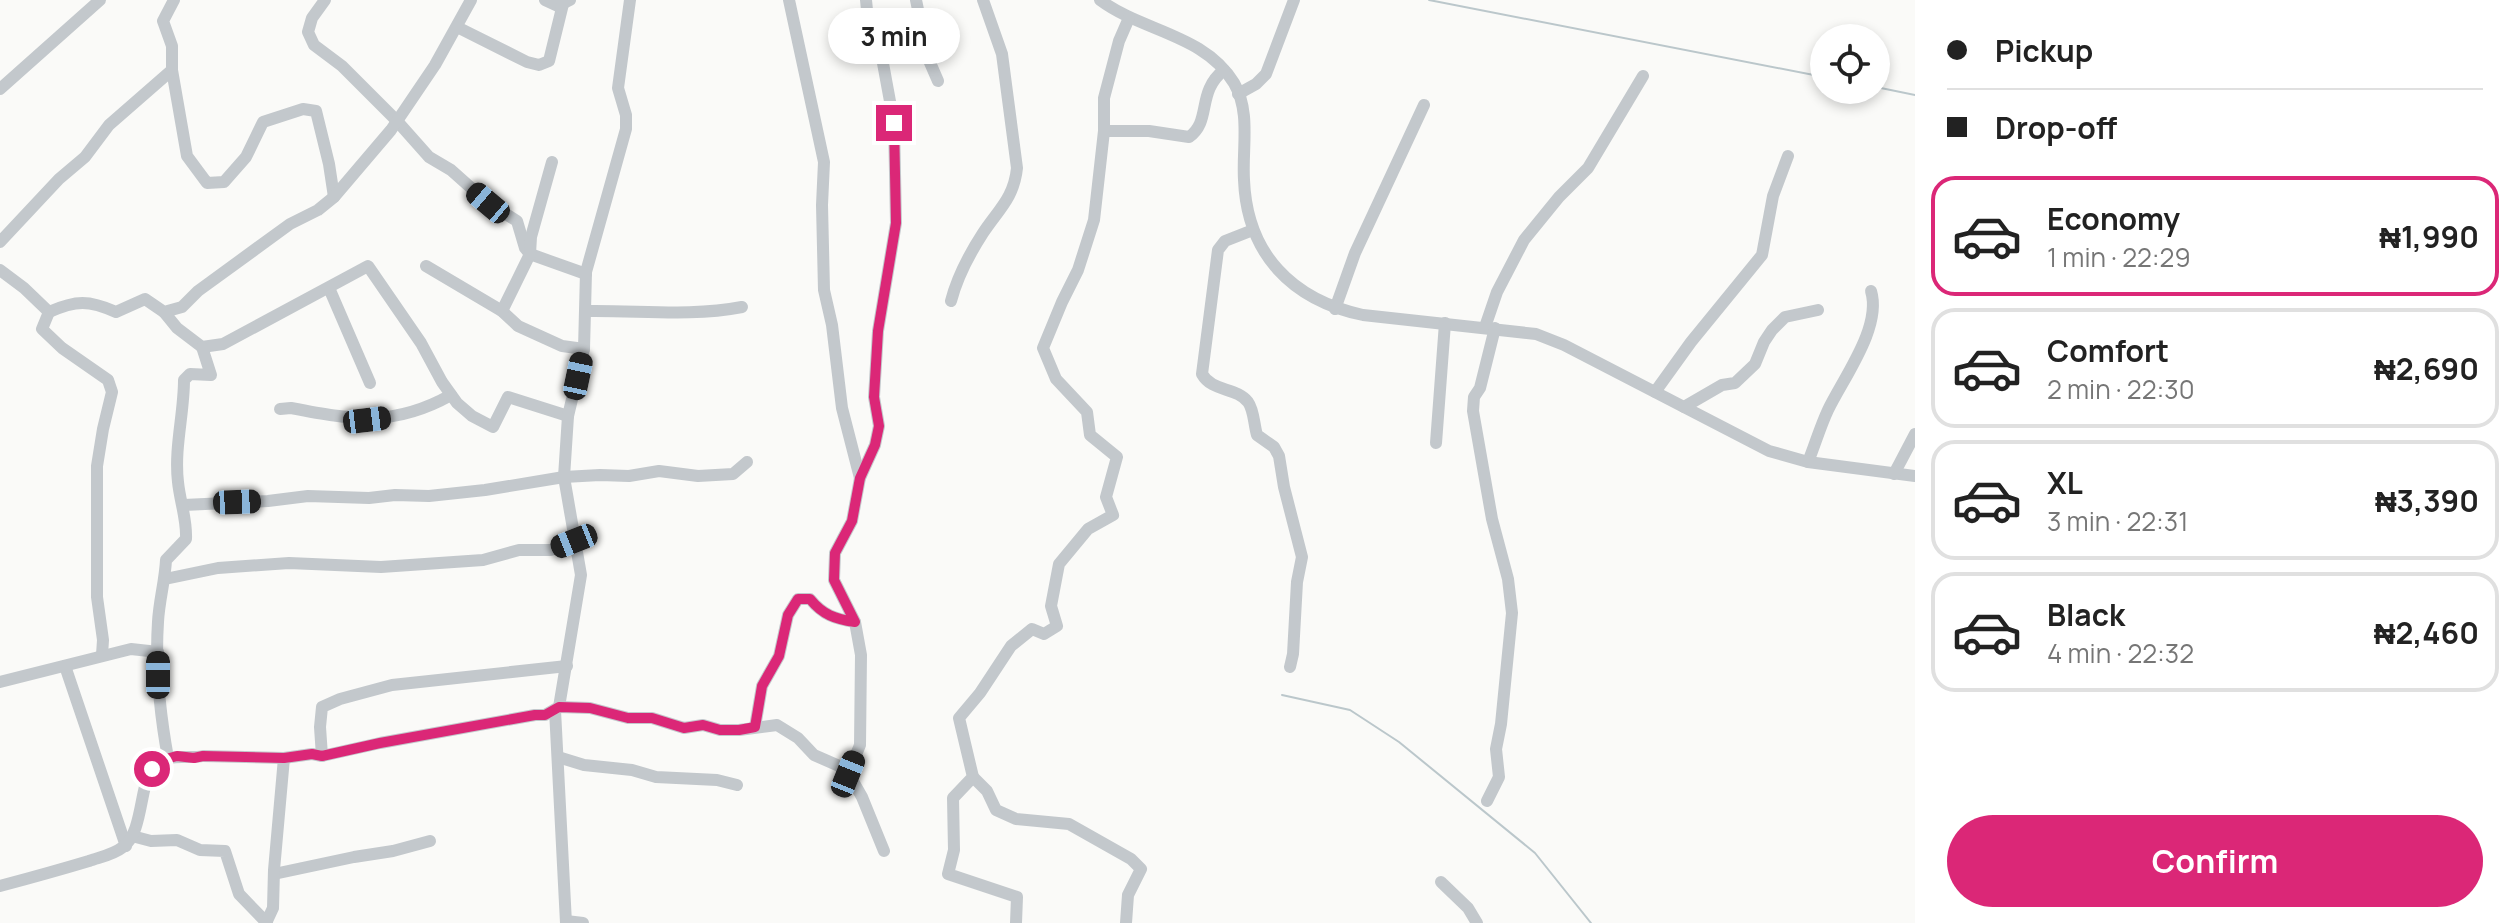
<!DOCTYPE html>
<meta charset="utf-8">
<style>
body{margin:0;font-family:Manrope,sans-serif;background:#f6f6f6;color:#222;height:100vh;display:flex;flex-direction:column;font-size:30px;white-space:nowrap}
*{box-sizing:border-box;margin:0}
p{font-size:26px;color:#767676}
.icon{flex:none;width:44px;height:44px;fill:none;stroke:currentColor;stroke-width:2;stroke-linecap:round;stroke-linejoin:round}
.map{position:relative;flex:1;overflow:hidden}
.sheet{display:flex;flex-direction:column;background:#fff;width:600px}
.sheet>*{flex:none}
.banner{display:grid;align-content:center;height:176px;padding:0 32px;background:#fff}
.controls{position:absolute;left:1810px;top:24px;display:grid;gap:16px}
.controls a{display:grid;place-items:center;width:80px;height:80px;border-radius:50%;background:#fff;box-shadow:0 4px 12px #0003;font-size:40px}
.end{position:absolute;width:36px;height:36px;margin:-18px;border:10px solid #db2777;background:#fff;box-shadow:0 0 0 4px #fff}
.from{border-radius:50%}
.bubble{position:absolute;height:56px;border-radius:28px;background:#fff;box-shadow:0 4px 12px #0003;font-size:26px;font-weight:700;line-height:56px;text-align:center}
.car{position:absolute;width:24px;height:48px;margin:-24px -12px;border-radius:10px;box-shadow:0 0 6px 2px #0007;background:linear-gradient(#222 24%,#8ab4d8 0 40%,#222 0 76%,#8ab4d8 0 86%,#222 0)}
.banner b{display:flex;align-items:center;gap:28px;height:76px;font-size:30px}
.banner b+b{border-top:2px solid #e0e0e0}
.banner i{width:20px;height:20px;background:#222}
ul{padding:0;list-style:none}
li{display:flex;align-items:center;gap:24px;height:120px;margin:0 16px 12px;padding:0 16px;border:4px solid #e0e0e0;border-radius:24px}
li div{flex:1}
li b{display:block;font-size:30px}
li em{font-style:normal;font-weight:700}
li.current{border-color:#db2777}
li>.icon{width:72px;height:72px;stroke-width:1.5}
.action{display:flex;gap:16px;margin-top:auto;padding:16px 32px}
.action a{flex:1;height:92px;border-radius:48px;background:#db2777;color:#fff;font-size:32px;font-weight:700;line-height:92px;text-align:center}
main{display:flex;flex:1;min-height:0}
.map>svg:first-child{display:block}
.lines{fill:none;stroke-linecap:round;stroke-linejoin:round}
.stream{stroke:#bbc7cb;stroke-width:2}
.minor{stroke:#c3c8cc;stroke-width:12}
.route{stroke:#db2777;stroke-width:10}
</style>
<main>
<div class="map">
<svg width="1915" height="923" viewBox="0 0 1915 923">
<rect width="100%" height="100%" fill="#fafaf8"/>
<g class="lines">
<g class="stream">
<path d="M1429,0l395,77"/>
<path d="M1876,87l39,8"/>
<path d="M1282,695l68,15 49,32 136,111 56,70"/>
</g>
<g class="minor">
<path d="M325,0l-13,18 -4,14 6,13 28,21 55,55 32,36 22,13 37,33 29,18 8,27 5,6 56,20"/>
<path d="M545,0l13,6 12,-6"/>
<path d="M789,0l35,162 -2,43 2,85 8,35 10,83 18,70"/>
<path d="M916,0l12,58 10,23"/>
<path d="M1100,0c43,32 104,34 134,83 17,29 8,65 10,97 3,74 48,120 119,135l173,19 28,11 205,106 39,11 107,14"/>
<path d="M457,27l70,35 12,3 10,-4 14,-57"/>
<path d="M172,70l15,86 20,27 17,-1 22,-25 17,-35 40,-13 13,2 13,53 5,33"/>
<path d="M0,89l100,-89"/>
<path d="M1238,94l18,-10 10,-10 28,-74"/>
<path d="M1104,131h45l40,6c23,-16 7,-45 35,-67"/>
<path d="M1253,230l-28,11 -7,9 -16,124c10,18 34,13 46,28 6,8 6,23 9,33l17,12 5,9 5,31 18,70 -5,25 -4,72 -3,13"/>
<path d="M0,242l59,-63 26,-22 24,-32 63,-55v-24l-9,-25 11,-21"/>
<path d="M426,266l76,45 16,15 44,20 22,3"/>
<path d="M0,270l24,18 25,24c27,-12 40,-12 67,0l29,-13 19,13 18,-5 16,-16 92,-67 28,-14 16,-13 57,-67 44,-65 36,-65"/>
<path d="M329,288l41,95"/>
<path d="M951,301c6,-23 19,-48 32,-68 15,-23 31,-35 34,-65l-15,-114 -19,-54"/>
<path d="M1335,309l20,-56 69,-148"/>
<path d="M502,311l28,-57 1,-17 21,-75"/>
<path d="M586,311c53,-1 104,6 156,-4"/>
<path d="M49,312l-7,17 20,19 46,32 4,12 -9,37 -6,37v131l6,43 -1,15"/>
<path d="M164,312l13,16 25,19 21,-3 145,-78 53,77 21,39 15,21 15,13 21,11 15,-30 60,19"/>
<path d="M1485,327l12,-35 27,-52 35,-43 29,-29 55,-92"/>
<path d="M1655,392l36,-50 71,-87 11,-59 15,-40"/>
<path d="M1684,407l38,-22 13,-2 20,-19 9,-22 8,-12 13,-13 33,-7"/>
<path d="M280,409l11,-1c62,12 103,19 160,-13"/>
<path d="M1436,443l9,-120"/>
<path d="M1808,462c7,-17 12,-35 20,-52 16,-33 54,-83 43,-119"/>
<path d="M1894,474l21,-40"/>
<path d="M184,505l84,-4 40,-5 61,2 26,-3 34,1 56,-6 79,-13 36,-2 29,1 30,-5 39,5 35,-2 14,-12"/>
<path d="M165,579l53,-11 71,-5 92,4 102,-7 36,-10h32l23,-9"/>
<path d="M65,666l61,180"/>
<path d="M0,682l131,-33 27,3"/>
<path d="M559,707l31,1 38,10h24l32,10 19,-3 17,5h19l38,-5 21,13 16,17 32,14 16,28 22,54"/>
<path d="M555,710l11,213"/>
<path d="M755,727l7,-41 17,-30 9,-41 10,-16h12c13,16 25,20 45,23"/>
<path d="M322,756l-2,-29 2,-20 18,-8 52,-14 175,-19"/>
<path d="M558,757l26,8 48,5 24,7 61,3 20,5"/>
<path d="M168,758c-8,-44 -13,-91 -10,-136 1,-21 7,-41 8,-62l20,-21c1,-20 -6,-37 -8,-57 -4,-34 6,-68 6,-102l6,-6 21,1 -9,-28"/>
<path d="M848,774l12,-29 1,-90 -6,-33 -21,-42 1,-27 17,-32 8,-43 15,-33 4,-19 -5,-29 4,-66 18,-108 -2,-100 -14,-76 -13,-37 -1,-10"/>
<path d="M973,777l14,14 9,19 20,9 53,5 62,35 10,10 -13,26 -2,28"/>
<path d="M1487,801l12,-24 -3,-28 5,-25 11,-111 -4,-34 -16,-60 -19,-108 1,-14 6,-9 15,-60"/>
<path d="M132,836l19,5 26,-1 23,10 25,1 14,43 28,29"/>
<path d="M274,874l80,-17 39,-6 37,-10"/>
<path d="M1441,882l27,26 9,15"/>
<path d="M0,886c30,-8 59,-16 89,-25 11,-4 24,-6 34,-14 24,-18 14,-77 38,-87 14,-6 28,-1 42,-4l81,2 28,-4 10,2 58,-13 155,-28h10l14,-8 22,-132 -17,-98 4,-61 16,-67 2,-77 40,-143v-14l-8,-27 12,-88"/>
<path d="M566,921l17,2"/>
<path d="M266,923l7,-15 1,-38 10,-112"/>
<path d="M1016,923l1,-26 -69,-23 6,-24 -1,-52 20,-21 -14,-59 21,-25 31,-47 21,-17 12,5 13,-8 -6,-20 8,-42 29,-35 25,-14 -7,-18 11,-40 -27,-22 -3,-23 -31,-33 -13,-31 19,-46 16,-32 16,-50 10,-89v-33l15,-57 10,-23"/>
</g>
</g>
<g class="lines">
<path class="route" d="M152,769l10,-9 15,-4 17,2 9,-2 81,2 28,-4 10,2 58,-13 155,-28h10l14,-8 31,1 38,10h24l32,10 19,-3 17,5h19l16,-3 7,-41 17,-30 9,-41 10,-16h12c13,16 25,20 45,23l-21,-42 1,-27 17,-32 8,-43 15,-33 4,-19 -5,-29 4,-66 18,-108 -2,-100"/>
</g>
</svg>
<div class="controls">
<a><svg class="icon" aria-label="locate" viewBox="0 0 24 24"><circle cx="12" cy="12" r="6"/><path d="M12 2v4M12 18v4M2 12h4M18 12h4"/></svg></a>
</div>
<i class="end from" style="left:152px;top:769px"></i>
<i class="end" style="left:894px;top:123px"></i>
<div class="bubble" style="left:828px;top:8px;width:132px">3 min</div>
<i class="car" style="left:488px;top:203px;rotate:310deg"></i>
<i class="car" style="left:578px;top:376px;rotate:12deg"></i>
<i class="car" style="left:367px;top:420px;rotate:83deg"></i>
<i class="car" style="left:237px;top:502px;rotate:88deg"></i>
<i class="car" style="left:574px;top:541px;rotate:248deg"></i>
<i class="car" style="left:158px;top:675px;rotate:0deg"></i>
<i class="car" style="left:848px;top:774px;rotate:22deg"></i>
</div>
<section class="sheet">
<div class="banner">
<b><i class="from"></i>Pickup</b>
<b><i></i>Drop-off</b>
</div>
<ul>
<li class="current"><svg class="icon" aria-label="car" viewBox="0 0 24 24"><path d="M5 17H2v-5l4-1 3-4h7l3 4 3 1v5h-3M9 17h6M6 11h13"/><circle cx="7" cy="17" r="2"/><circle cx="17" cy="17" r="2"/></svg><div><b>Economy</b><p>1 min · 22:29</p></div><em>₦1,990</em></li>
<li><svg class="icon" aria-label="car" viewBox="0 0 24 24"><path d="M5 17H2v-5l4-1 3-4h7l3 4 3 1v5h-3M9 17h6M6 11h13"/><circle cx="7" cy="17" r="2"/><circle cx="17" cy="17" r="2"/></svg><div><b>Comfort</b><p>2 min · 22:30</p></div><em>₦2,690</em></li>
<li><svg class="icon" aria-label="car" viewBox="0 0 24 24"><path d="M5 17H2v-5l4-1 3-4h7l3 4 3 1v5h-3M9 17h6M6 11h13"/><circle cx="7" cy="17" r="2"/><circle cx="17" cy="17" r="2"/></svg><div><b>XL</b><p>3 min · 22:31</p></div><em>₦3,390</em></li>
<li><svg class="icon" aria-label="car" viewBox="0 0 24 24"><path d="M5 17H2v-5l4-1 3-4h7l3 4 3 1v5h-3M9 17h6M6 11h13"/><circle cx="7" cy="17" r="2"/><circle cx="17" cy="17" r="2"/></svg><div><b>Black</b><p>4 min · 22:32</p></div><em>₦2,460</em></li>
</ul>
<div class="action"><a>Confirm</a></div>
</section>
</main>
